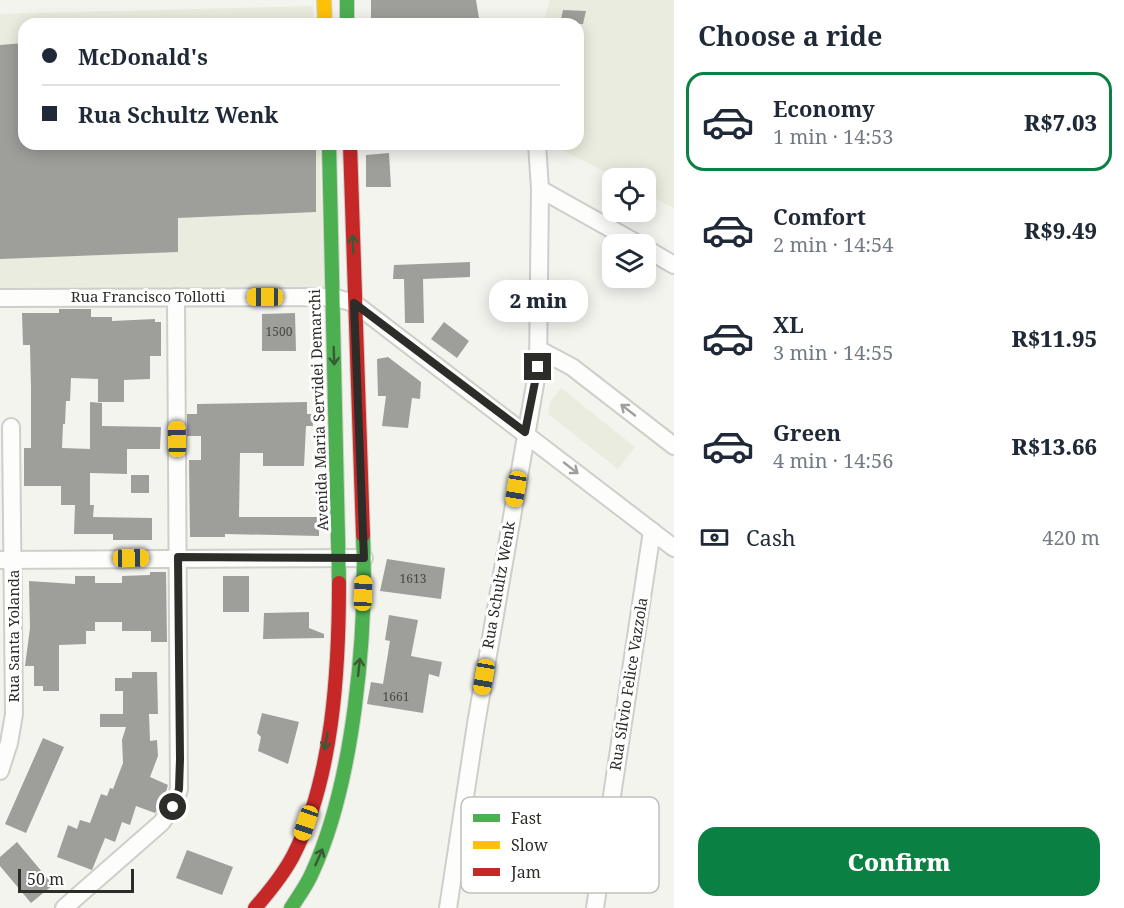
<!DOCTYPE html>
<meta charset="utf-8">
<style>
body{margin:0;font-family:"Noto Serif",serif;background:#f2f2f3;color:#1f2937;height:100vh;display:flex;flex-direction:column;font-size:22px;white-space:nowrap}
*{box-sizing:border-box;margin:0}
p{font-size:20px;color:#747a83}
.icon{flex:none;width:33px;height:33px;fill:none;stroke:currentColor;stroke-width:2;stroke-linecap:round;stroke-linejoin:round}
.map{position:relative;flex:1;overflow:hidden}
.side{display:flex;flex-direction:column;background:#fff;width:450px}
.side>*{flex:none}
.hud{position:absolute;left:18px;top:18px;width:566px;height:132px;border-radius:18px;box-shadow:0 3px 15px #0003;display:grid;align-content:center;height:132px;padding:0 24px;background:#fff}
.buttons{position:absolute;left:602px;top:168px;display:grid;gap:12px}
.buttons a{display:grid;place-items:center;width:54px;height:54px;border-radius:12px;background:#fff;box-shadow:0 3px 15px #0003;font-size:30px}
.scale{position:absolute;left:18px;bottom:15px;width:116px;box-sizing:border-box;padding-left:6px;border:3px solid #2c2d29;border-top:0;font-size:16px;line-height:21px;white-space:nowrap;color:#2c2d29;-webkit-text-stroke:4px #fff;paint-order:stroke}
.end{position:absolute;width:27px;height:27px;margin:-14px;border:8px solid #2c2d29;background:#fff;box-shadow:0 0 0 3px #fff}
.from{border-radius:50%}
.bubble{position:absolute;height:42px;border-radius:18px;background:#fff;box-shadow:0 3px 15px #0003;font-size:20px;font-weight:800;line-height:42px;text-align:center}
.car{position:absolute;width:18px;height:36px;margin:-18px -9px;border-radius:8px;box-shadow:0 0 4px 2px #0007;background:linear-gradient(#f5c518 24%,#345 0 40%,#f5c518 0 76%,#345 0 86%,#f5c518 0)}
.hud b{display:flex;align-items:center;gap:21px;height:57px;font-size:22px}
.hud b+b{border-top:2px solid #e0e1e3}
.hud i{width:15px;height:15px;background:#1f2937}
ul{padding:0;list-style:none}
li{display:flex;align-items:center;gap:18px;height:99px;margin:0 12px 9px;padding:0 12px;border:3px solid transparent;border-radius:18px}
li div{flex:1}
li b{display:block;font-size:22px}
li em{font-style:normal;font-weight:800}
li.current{border-color:#0b8043}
li>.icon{width:54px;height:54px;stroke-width:1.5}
h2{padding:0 24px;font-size:27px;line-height:72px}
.pay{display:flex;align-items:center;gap:15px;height:66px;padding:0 24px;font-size:22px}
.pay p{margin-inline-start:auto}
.action{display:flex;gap:12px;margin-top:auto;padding:12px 24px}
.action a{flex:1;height:69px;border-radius:18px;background:#0b8043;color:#fff;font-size:24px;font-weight:800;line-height:69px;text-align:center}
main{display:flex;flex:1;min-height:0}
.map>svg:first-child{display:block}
.built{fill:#e9ecde}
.building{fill:#9e9f9a}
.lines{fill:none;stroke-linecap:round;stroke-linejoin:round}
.street-casing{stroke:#cecfca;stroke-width:20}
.fast-casing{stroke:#cecfca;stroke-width:16}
.slow-casing{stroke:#cecfca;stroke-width:16}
.jam-casing{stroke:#cecfca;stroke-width:16}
.street{stroke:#fdfdfc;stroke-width:16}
.fast{stroke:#4caf50;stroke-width:14}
.slow{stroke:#ffc107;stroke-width:14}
.jam{stroke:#c62828;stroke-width:14}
.oneway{stroke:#375a37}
.oneway2{stroke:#9f9f9d}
.route{stroke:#2c2d29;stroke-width:8}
.labels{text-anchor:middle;stroke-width:6;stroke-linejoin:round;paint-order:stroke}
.number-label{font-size:12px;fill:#484a45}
.street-label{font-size:15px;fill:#2c2d29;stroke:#fff}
.key{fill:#fff;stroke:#c0c0bf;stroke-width:1.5}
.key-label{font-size:16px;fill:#2c2d29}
</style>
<main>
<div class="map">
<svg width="674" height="908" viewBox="0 0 674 908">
<rect width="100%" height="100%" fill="#f3f4ee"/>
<g class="built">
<path d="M550,0h124v208l-29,-15v-15h-28l-67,-34h28v-120h-35z"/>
<path d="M313,6l1,18h-290v120h295l6,147 -325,-2v-275z"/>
<path d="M561,388l74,59 -17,22 -70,-55 2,-12z"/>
</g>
<g class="building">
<path d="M371,0h105l3,18 -108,2z"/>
<path d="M563,10l23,1 -3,13h-23z"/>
<path d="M24,43v101h292v68l-138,6v34l-178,7v-214z"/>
<path d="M389,153l2,34h-25v-32z"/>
<path d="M470,262v15l-47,2 1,44h-19l-1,-44h-11l1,-14z"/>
<path d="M59,309h32v8h21v4l43,-2v3h6v34h-11v23l-26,1v22h-26v-23l-27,-1 -1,23h-4l-1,23h-2l-1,24 28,1v-47l12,1v23l59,1 -1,22h-33v25l-37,-1v32h4l-1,12 59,1v22h-39v-6h-39l1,-29h-14v-19h-37v-38h7v-60l-1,-43h-7l-1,-32h37z"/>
<path d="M295,313l1,38h-34v-37z"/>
<path d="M444,322l25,19 -12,17 -26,-19z"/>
<path d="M388,357l33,25 -1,17 -8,-1 -4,30 -26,-2 4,-30h-8l-1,-37z"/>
<path d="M307,402v12h5l1,12h-7l-2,40h-41v-13h-23l-1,64h80v19l-94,-2v3h-35l-1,-77h12v-24h-14v-22h10v-10z"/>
<rect x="131" y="475" width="18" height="18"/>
<path d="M387,559l58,9 -4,31 -61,-8z"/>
<path d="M150,572h16l1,70h-16v-11h-29v-9h-27v9h-9v13l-27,1v46h-16v-5h-9v-20h-9l5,-38 -1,-47 46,3v-8h20v7h27v-7l28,-1z"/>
<rect x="223" y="576" width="26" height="36"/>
<path d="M309,612v16l15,6v4l-61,1 1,-26z"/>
<path d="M389,615l29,5 -7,36 31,6 -3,15 -10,-3 -6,39 -56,-9 4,-22 12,2 7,-43 -5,-1z"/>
<path d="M132,672h25l1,42h-9l1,27 7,-1 1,16 -8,21 18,8 -6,20 -7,8 -19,-7 -6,19 -8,-3 -7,20 -10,-4 -13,32 -35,-13 11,-32 9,4 3,-9 10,3 11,-29 6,2 3,-8 3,1 10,-26 -1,-23 4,-13h-26v-13h23v-23h-8v-13h17z"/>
<path d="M262,713l37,9 -11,42 -30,-13 3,-14 -4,-4z"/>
<path d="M43,738l21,9 -38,86 -21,-9z"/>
<path d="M17,842l36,43 -22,18 -31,-37v-9z"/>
<path d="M187,850l46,17 -11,28 -46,-17z"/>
</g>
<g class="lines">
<defs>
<g id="street">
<path d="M540,189l98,55"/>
<path d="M645,248l29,17"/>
<path d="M0,298l332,-1 22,6 320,245"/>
<path d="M540,350l32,17 102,79"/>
<path d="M0,560l364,-2"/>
<path d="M0,771l9,-28 5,-29 -3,-287"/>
<path d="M64,908l97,-85 12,-16 6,-18 -3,-492"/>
<path d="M448,908l28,-184 62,-357 2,-178 -3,-45"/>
<path d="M595,908l57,-377"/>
</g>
<g id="fast">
<path d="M347,0v24"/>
<path d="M329,144l10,439"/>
<path d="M291,908c7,-11 16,-23 21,-35 42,-91 55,-238 51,-338"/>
</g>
<path id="slow" d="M324,0l1,24"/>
<g id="jam">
<path d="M350,144l13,391"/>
<path d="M255,908c14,-16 28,-33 38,-52 40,-77 46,-187 46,-273"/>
</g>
</defs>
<use href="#street" class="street-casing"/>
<use href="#fast" class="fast-casing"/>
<use href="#slow" class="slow-casing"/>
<use href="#jam" class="jam-casing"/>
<use href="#street" class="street"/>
<use href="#fast" class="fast"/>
<use href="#slow" class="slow"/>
<use href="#jam" class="jam"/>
</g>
<defs><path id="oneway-shaft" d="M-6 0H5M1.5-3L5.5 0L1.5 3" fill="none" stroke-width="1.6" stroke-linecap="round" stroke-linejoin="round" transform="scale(1.5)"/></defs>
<g class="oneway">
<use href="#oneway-shaft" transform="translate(353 244) rotate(-92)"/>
<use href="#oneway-shaft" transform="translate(334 356) rotate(88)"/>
<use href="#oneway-shaft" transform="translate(359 667) rotate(-84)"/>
<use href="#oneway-shaft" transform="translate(326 741) rotate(100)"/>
<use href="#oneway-shaft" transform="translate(319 857) rotate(-66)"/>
</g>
<g class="oneway2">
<use href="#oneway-shaft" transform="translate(628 410) rotate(-142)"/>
<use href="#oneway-shaft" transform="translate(571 468) rotate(38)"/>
</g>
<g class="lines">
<path class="route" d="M173,807l6,-18 1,-30 -2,-202 186,1 -10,-255 171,129 13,-65"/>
</g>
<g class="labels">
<g class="number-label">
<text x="279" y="336">1500</text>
<text x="413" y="583">1613</text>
<text x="396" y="701">1661</text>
</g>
<g class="street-label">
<text x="148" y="302">Rua Francisco Tollotti</text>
<text transform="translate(319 410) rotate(-92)" y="5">Avenida Maria Servidei Demarchi</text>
<text transform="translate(499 585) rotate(-80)" y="5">Rua Schultz Wenk</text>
<text transform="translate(14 636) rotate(-90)" y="5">Rua Santa Yolanda</text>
<text transform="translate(629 684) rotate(-81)" y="5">Rua Sílvio Felice Vazzola</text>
</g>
</g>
<rect x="461" y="797" width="198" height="96" rx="9" class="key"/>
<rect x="473" y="814" width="27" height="8" fill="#4caf50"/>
<rect x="473" y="841" width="27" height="8" fill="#ffc107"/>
<rect x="473" y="868" width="27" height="8" fill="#c62828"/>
<g class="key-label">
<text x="511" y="824">Fast</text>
<text x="511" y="851">Slow</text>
<text x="511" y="878">Jam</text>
</g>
</svg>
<div class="buttons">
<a><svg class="icon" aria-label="locate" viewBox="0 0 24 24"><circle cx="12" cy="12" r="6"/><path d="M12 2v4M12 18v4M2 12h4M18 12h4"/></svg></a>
<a><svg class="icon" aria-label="layers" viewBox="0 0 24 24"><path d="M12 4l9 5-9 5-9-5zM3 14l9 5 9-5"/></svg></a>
</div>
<div class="scale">50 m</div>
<i class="end from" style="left:173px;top:807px"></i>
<i class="end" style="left:538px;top:367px"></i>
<div class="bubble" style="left:489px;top:280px;width:99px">2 min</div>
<i class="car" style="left:265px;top:297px;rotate:270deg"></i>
<i class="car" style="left:177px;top:439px;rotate:359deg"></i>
<i class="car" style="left:516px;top:489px;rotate:189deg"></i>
<i class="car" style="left:131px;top:558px;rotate:89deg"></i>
<i class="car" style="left:363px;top:593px;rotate:2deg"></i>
<i class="car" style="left:484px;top:677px;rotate:190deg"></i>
<i class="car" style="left:306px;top:823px;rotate:199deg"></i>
<div class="hud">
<b><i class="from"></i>McDonald's</b>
<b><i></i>Rua Schultz Wenk</b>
</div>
</div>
<section class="side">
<h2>Choose a ride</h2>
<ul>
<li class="current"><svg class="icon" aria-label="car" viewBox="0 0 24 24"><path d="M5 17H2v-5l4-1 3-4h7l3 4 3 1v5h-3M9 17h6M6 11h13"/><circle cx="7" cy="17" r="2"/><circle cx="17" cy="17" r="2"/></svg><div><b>Economy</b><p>1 min · 14:53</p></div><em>R$7.03</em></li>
<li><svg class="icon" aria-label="car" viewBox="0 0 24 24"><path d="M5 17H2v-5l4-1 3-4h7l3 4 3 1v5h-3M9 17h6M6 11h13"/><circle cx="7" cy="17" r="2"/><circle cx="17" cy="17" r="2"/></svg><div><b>Comfort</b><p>2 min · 14:54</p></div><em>R$9.49</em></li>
<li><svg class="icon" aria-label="car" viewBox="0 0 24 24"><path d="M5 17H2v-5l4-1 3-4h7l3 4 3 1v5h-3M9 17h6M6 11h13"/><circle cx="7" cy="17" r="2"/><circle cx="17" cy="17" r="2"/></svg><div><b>XL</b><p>3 min · 14:55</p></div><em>R$11.95</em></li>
<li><svg class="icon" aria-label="car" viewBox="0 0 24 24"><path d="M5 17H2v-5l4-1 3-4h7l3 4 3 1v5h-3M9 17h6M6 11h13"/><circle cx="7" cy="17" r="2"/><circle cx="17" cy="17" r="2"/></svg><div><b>Green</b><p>4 min · 14:56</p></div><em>R$13.66</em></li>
</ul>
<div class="pay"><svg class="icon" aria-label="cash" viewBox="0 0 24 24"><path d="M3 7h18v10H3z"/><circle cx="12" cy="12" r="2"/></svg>Cash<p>420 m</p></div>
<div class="action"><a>Confirm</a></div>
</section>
</main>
